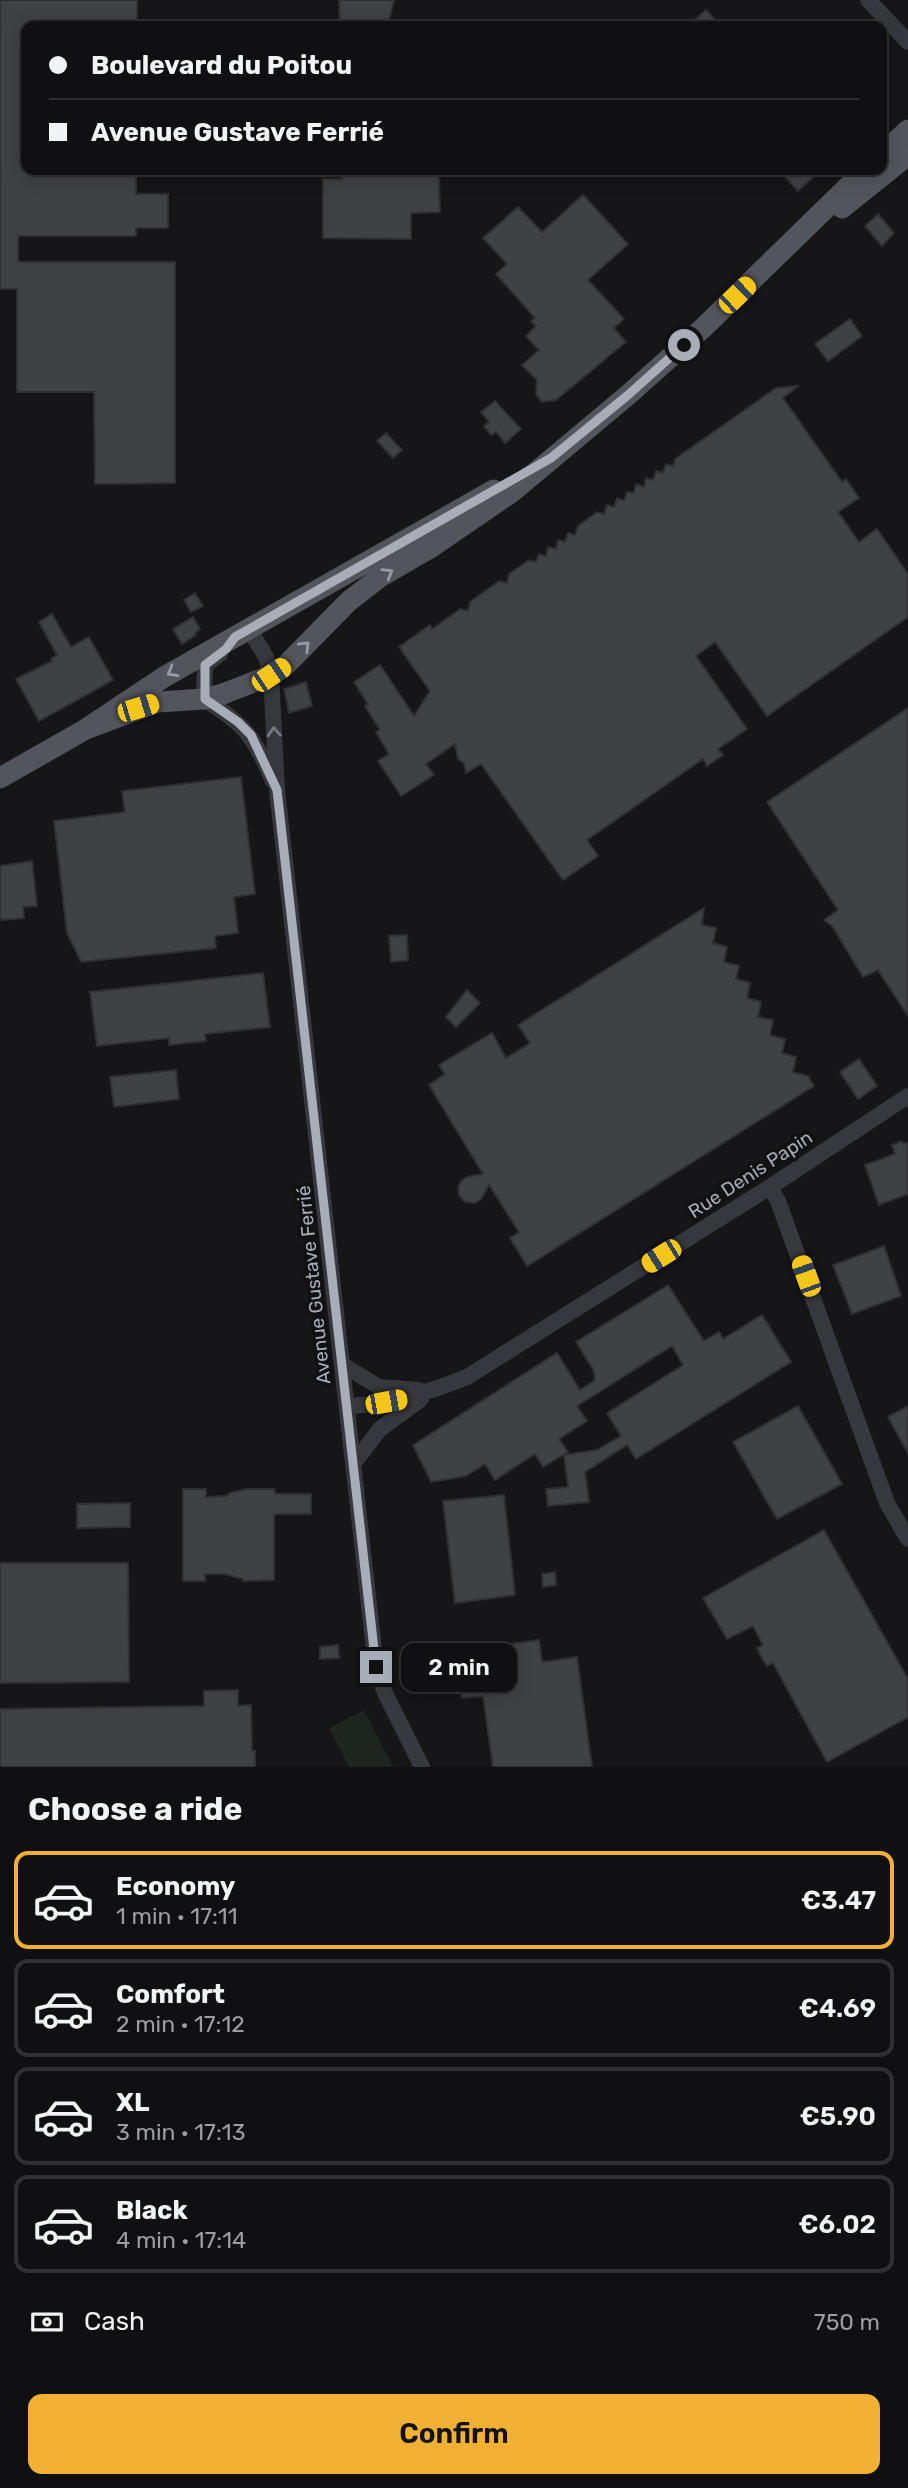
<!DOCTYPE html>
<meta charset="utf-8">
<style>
body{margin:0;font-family:Rubik,sans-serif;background:#19191b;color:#f1f3f6;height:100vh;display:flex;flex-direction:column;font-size:26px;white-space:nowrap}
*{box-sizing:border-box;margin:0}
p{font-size:23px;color:#9c9d9f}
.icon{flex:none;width:38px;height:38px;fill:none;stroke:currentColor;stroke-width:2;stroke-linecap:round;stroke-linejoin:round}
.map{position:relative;height:1767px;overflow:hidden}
.details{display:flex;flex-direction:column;background:#101012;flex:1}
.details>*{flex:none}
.guide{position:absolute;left:21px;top:21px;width:866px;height:154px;border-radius:14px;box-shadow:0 4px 18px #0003,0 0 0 2px #303032;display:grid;align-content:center;height:154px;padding:0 28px;background:#101012}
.end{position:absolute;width:32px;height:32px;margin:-16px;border:9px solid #a8adb8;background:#111;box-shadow:0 0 0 4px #111}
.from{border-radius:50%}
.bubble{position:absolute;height:49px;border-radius:14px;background:#101012;box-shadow:0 4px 18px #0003,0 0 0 2px #303032;font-size:23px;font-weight:600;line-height:49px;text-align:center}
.car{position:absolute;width:21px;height:42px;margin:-21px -10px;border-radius:9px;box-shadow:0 0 5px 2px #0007;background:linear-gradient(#f5c518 24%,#345 0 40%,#f5c518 0 76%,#345 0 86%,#f5c518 0)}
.guide b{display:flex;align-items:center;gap:24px;height:66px;font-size:26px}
.guide b+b{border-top:2px solid #303032}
.guide i{width:18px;height:18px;background:#f1f3f6}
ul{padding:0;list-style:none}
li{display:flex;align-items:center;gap:21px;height:98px;margin:0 14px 10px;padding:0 14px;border:4px solid #303032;border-radius:14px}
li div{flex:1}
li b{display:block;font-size:26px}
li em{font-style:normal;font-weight:600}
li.active{border-color:#f2b134}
li>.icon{width:63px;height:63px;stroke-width:1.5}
h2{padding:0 28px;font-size:32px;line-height:84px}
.pay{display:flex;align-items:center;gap:18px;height:77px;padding:0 28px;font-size:26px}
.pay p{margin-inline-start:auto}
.cta{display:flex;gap:14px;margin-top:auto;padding:14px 28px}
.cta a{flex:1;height:80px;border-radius:14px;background:#f2b134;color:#111;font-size:28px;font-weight:600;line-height:80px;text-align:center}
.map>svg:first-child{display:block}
.green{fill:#1e261f}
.building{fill:#404145;stroke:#303034;stroke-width:2}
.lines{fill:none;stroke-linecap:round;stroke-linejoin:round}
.minor{stroke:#37383d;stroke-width:16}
.major{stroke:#53555c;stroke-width:21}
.oneway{stroke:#979ba6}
.oneway2{stroke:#757881}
.route{stroke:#a8adb8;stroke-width:9}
.labels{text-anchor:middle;stroke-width:7;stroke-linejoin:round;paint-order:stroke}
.street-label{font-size:19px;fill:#a8adb8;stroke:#111113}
</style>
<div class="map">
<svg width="908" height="1767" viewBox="0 0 908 1767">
<rect width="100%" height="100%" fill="#161618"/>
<path class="green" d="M364,1710l29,57h-44l-20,-39z"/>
<g class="building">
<path d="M0,0h137v26h-111v144h110v24h32v34h-32v8h-118v26h157v221l-80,1 -1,-92h-77v-103h-17z"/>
<path d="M339,0h55l-4,17 -6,9h-44z"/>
<path d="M706,10l15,16h-33z"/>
<path d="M343,170h69v6h27l1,36 -29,1v26l-88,-1v-59h19z"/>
<path d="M779,170h42l-23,21z"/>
<path d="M583,195l45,49 -40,36 36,39 -10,9 12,14 -70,58 -14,2 -6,-8 1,-14 -15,-15 17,-15 -13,-14 10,-10 -5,-5 4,-3 -39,-44 11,-10 -24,-26 35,-31 24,25z"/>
<path d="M878,214l16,19 -12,13 -17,-20z"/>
<path d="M850,319l12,17 -34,25 -13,-17z"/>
<path d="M798,386l-15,12 59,84 4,-3 13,19 -21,14 21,30 18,-13 31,45v43l-141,99 -52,-74 -19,14 51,73 -29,20 5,6 -16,11 -4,-7 -116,81 11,16 -35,24 -82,-116 -15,9 -2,-10 -6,-4 -3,-15 -29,20 8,11 -33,21 -23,-35 11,-7 -13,-22 4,-2 -15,-24 3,-2 -14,-22 26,-17 34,51 16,-25 -31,-44 31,-22 2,4 28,-20 8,2 2,-9 29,-21 8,2 2,-9 20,-14 7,2 3,-8 7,2 2,-9 8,2 2,-9 7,2 3,-9 7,2 3,-9 19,-14 7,2 3,-9 7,2 3,-9 7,3 3,-9 7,1 2,-9 8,3 2,-9 7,2 3,-9 7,2 3,-9 7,2 2,-7 101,-71z"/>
<path d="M495,401l26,28 -16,14 -9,-11 -5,3 -7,-9 5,-4 -8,-10z"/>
<path d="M386,433l16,17 -9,8 -16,-17z"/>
<path d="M195,593l8,13 -12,6 -7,-12z"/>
<path d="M52,614l19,33 18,-10 24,43 -74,41 -23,-42 36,-18 -1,-2 6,-4 -18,-33z"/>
<path d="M193,617l7,12 -5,4 1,2 -14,9 -9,-15z"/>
<path d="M306,682l6,24 -23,7 -5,-24z"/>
<path d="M908,708v308l-30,-46 -15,7 -31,-51 -8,-6 14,-10 -71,-108z"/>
<path d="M241,777l14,117 -21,3 4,36 -23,3 1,12 -135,14 -14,-29 -13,-112 71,-9 -3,-21z"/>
<path d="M32,861l5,45 -14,1 1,11 -24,2v-54z"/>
<path d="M704,908l-2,17 14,3 -3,15 14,4 -3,15 15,4 -3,13 14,4 -3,15 14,4 -3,15 15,3 -3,15 15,4 -3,14 14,4 -3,15 15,4 6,10 -287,180 -17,-28 9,-6 -30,-47 -8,14 -6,4 -10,-1 -6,-7 -1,-7 3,-7 6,-4 16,-3 -54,-89 16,-11 -6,-9 53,-32 14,25 24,-15 -12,-18z"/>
<path d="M407,935l1,25 -17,2 -2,-26z"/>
<path d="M263,973l7,54 -65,7 1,7 -37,4v-7l-72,8 -7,-54z"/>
<path d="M467,990l13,13 -24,24 -10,-10z"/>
<path d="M859,1059l18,27 -19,13 -18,-27z"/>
<path d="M176,1070l3,29 -65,8 -4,-30z"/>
<path d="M902,1141l1,3 5,-2v52l-29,11 -14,-40 30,-11 -3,-9z"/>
<path d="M884,1246l17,50 -49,18 -19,-49z"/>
<path d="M668,1285l36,56 15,-9 4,7 39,-24 29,47 -155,97 -9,-14 -42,27 4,30 -41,4 -2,-17 22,-2 -4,-32 33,-5 24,-14 -14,-23 76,-48 -11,-19 -95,60 10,15 -28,18 9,13 -25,15 -8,-13 -40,26 -10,-16 -19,12 -35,6 -18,-37 144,-92 23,37 15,-10 -1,-9 -18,-29z"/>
<path d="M798,1406l44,78 -65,35 -44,-77z"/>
<path d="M908,1406v47l-20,-36z"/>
<path d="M183,1489h23v8l20,-1 4,-3 17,-4h27l1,5h36v20h-37v66l-31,1v-2l-19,-5h-19v7h-22z"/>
<path d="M504,1495l11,100 -60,8 -12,-102z"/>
<path d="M130,1503v24l-53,1v-24z"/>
<path d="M824,1530l84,149v38l-81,45 -54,-99 -6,3 -4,-6 -6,-12 6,-3 -10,-19 -26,13 -24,-41z"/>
<path d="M0,1563h128l1,119 -129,1z"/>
<path d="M555,1572l1,13 -13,2 -1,-13z"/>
<path d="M539,1640l3,22 35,-5 15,110h-99l-10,-71 -21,2 -5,-39 3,-4 19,-2 3,-5z"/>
<path d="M338,1645l1,13 -19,1v-12z"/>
<path d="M238,1690v16l13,-1 1,46h3v16h-255v-58l204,-3v-15z"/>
</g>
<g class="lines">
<g class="minor">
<path d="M868,0l40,42"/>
<path d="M249,629l17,28 5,18 6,115 99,877 9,26 37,74"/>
<path d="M220,654l-15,11 -1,34c43,27 49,37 69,82"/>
<path d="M770,1187l8,14 109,302 21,36"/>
<path d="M343,1365l36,22 40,3"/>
<path d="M348,1406c42,-2 80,-13 119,-29l303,-190 138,-91"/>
<path d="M354,1463l26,-34 41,-30"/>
</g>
<g class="major">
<path d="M882,154l26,-24"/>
<path d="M842,208l66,-53"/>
<path d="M86,729l72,-27 46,-3 19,-5 48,-19 15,-10 63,-64 31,-24 50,-29 82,-56 116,-97 75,-67 162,-158"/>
<path d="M0,778l86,-49 78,-52 330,-187"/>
</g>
</g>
<defs><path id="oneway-chevron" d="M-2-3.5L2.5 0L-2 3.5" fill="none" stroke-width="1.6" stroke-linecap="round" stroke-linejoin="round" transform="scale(1.75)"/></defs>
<g class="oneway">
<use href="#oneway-chevron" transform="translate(388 573) rotate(-31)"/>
<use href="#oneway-chevron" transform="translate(305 646) rotate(-45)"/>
<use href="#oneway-chevron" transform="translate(172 672) rotate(150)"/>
</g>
<use class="oneway2" href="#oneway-chevron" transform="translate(274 732) rotate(-93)"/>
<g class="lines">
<path class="route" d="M376,1667l-99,-877 -26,-55 -13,-13 -33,-23v-34l21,-16 9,-12 316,-179 77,-63 56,-50"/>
</g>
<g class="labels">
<g class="street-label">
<text transform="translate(750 1174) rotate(-33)" y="7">Rue Denis Papin</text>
<text transform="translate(313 1285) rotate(-96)" y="7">Avenue Gustave Ferrié</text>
</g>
</g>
</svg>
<i class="end from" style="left:684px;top:345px"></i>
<i class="end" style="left:376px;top:1667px"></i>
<div class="bubble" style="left:401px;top:1643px;width:116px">2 min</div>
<i class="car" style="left:737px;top:295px;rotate:46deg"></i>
<i class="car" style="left:271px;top:675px;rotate:56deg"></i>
<i class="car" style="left:138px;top:708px;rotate:73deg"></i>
<i class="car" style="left:661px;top:1256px;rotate:238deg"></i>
<i class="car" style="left:806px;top:1276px;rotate:340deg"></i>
<i class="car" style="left:386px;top:1402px;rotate:80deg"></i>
<div class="guide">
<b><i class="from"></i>Boulevard du Poitou</b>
<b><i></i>Avenue Gustave Ferrié</b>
</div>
</div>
<section class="details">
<h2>Choose a ride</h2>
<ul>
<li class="active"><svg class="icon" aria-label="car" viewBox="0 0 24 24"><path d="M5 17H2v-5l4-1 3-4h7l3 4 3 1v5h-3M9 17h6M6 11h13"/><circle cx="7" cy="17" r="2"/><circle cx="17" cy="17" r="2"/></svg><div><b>Economy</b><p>1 min · 17:11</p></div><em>€3.47</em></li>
<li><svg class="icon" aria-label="car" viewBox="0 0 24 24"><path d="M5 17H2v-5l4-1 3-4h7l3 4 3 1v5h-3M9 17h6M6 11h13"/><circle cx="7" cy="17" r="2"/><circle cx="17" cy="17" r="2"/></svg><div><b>Comfort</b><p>2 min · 17:12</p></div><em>€4.69</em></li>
<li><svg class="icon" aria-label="car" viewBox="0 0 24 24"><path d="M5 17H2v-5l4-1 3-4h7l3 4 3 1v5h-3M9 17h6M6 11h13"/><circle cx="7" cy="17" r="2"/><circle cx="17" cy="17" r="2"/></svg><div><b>XL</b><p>3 min · 17:13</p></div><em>€5.90</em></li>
<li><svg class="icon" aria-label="car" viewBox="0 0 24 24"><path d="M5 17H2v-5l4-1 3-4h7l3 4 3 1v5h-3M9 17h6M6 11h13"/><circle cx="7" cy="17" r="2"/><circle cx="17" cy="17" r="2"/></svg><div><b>Black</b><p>4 min · 17:14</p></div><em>€6.02</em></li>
</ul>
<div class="pay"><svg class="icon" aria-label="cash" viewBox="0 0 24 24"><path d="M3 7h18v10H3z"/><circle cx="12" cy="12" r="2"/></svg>Cash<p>750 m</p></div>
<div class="cta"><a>Confirm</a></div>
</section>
